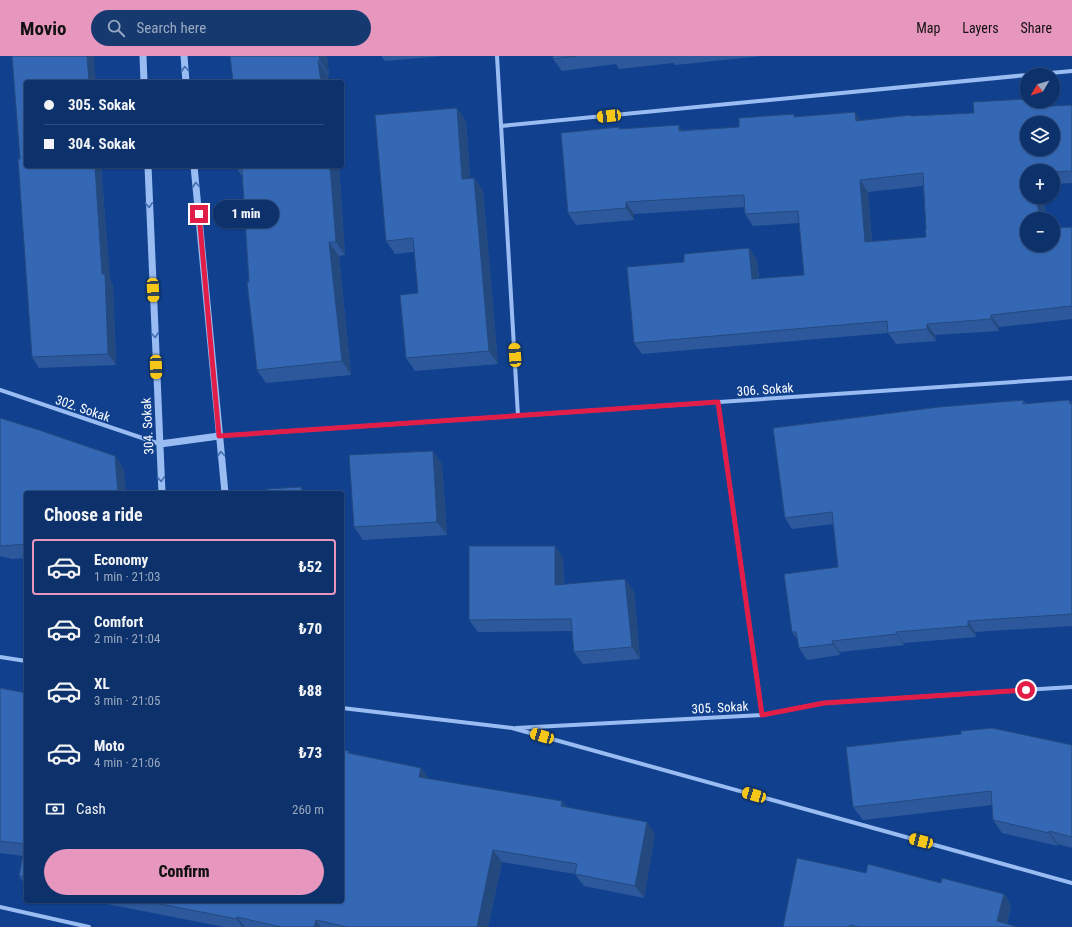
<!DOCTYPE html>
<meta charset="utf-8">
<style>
body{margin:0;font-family:"Roboto Condensed",sans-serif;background:#163970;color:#f1f3f6;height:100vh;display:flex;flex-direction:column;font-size:15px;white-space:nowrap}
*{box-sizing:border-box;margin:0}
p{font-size:13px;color:#9aa9c1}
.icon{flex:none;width:22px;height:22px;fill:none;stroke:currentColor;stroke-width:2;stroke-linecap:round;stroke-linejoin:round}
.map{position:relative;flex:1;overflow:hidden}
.details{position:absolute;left:24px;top:435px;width:320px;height:412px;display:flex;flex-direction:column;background:#0d316a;border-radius:4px;box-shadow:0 1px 3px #0004,0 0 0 1px #2d4c7e}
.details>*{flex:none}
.banner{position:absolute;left:24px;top:24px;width:320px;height:88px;border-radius:4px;box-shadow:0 1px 3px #0004,0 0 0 1px #2d4c7e;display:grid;align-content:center;height:88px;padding:0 20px;background:#0d316a}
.needle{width:26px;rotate:232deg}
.tools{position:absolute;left:1020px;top:12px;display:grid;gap:8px}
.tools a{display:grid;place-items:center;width:40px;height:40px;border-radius:50%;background:#0d316a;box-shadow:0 1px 3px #0004,0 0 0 1px #2d4c7e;font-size:20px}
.end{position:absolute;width:18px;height:18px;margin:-9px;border:5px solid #e11d48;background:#fff;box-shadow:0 0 0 2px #fff}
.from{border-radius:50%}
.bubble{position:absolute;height:28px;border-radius:14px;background:#0d316a;box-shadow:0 1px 3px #0004,0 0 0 1px #2d4c7e;font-size:13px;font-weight:800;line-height:28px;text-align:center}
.car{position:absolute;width:12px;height:24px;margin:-12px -6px;border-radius:5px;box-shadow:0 0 3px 1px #0007;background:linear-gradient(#f5c518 24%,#345 0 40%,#f5c518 0 76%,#345 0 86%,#f5c518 0)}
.banner b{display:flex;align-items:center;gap:14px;height:38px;font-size:15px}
.banner b+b{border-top:1px solid #2d4c7e}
.banner i{width:10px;height:10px;background:#f1f3f6}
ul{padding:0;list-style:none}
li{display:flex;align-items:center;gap:12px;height:56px;margin:0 8px 6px;padding:0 12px;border:2px solid transparent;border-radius:4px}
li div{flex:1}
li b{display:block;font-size:15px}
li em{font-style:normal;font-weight:800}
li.current{border-color:#e797bd}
li>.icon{width:36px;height:36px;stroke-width:1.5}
h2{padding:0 20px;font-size:18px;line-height:48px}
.pay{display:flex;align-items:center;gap:10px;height:44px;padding:0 20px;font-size:15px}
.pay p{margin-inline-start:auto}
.button{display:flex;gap:8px;margin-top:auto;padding:8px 20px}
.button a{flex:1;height:46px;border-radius:24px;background:#e797bd;color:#111;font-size:16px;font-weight:800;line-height:46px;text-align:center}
header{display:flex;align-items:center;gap:24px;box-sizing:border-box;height:56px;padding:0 20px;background:#e797bd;color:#111}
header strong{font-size:19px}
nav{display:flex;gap:22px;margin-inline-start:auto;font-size:14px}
.search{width:280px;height:36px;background:#163970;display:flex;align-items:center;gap:10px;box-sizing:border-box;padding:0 14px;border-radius:22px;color:#9aa9c1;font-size:15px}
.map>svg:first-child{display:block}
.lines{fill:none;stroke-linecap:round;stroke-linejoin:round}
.minor{stroke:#99bdf2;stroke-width:4}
.tertiary{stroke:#99bdf2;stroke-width:7}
.wall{fill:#2d599c;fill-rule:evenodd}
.shaded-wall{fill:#24497f}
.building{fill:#3468b5;stroke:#24497f;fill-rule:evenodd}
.oneway{stroke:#416cb1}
.route{stroke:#e11d48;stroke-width:5}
.labels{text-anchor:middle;stroke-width:3;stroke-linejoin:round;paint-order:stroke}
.street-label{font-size:13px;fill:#fff;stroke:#11418e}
</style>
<header>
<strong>Movio</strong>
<div class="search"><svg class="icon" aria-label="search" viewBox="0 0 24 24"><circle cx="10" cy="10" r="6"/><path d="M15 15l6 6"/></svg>Search here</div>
<nav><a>Map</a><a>Layers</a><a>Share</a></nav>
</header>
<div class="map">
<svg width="1072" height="871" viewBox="0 0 1072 871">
<rect width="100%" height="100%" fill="#11418e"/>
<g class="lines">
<g class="minor">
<path d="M497,0l21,360"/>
<path d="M1029,19l43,-4"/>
<path d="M501,70l526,-51"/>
<path d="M0,334l160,54"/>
<path d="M718,346l44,313"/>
<path d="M219,380l853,-58"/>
<path d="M0,601l26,4"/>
<path d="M342,652l170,20 560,155"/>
<path d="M516,672l246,-13 62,-12 248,-16"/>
<path d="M0,851l89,20"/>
</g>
<g class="tertiary">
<path d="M143,0l1,26"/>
<path d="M184,0l2,26"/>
<path d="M148,110l14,327"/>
<path d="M194,110l31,327"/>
<path d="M160,388l59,-8"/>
</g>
</g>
<g class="wall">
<path d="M230,0h97l2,19h-1z"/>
<path d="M381,0h62l-58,5z"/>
<path d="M553,0h209l-87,9 -2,-2 -54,6 -3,-5 -54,7 -9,-12z"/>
<path d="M1027,45h5l4,6 36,-2v78l-19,1v-13h-26v26h17l2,22h-19v26l45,-18v92l-73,8v4l-64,4 1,6 -40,3 -8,-11 -246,21 -8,-11 50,-81 65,-14 8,12 2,19 45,-4 -5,-52 -46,3 -8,-12 -1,-7 -110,7v6l-58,5 -8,-12 51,-86 1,2 62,1 57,-3 56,-10 66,3 50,-5 1,1 62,-3zM923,130l3,43v8l-54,5 -4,-50z"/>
<path d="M466,65l4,57h4l9,13 15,173 -83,7 -9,-13 12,-65 -4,-41 -19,2 -9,-13z"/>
<path d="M20,103l6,7h75l9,114 3,5 3,80 -77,3 -7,-11z"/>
<path d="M237,110h102l6,89 -6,1 12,119 -85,8 -9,-13 -8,-88 -7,-106 -5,-7z"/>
<path d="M1023,344l3,4 43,-4 3,3v223l-97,6 1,5 -72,6v2l-64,7v3l-33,5 -8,-12 -1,-8 -6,-8 46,-65 -5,-43 -41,5 -7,-11z"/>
<path d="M0,362l115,38 9,14 -98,23v65l-14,1 -12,-3z"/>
<path d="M442,408l5,71 -84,5 -9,-13z"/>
<path d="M555,490l8,12 1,27 70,6 6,68 -57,5 -9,-12 -2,-21 -94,1 -9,-12z"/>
<path d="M0,632l26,5v193l-7,-10 4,-20 -23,-3z"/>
<path d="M1072,689v103l-14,-4v2l-56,-13 -9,-13 -1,-15 -129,15 -10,-13z"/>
<path d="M349,695l1,2 71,15 8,11 133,22 5,6 88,27 -11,64 -60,-12 -9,-12 -73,-12 -14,65h-264l-132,-26h250z"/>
<path d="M866,817l75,10 63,11 7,11 -4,19 11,3h-235z"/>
</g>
<g class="shaded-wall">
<path d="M87,0h7l2,26h-7z"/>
<path d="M319,0h8l2,19 -9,-14z"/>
<path d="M318,5l10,14 1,7h-8z"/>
<path d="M1031,45h1l7,9 -8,-3z"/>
<path d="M457,52l9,13 5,71 -9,-13z"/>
<path d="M855,56l8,12 -7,-3z"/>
<path d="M679,69l8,12 -8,-6z"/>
<path d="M95,110h6l9,114 3,5 3,80 -8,-11z"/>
<path d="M330,110h9l6,89 -9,-13z"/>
<path d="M474,122l9,13 15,173 -9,-13z"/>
<path d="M860,124l8,12 5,62 -8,-12z"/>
<path d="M1037,141h7l2,22h-7z"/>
<path d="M626,146l8,12v6l-8,-12z"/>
<path d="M329,186l10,14 12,119 -9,-14z"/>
<path d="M749,192l8,12 3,31 -8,-12z"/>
<path d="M991,259l8,12v4l-8,-12z"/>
<path d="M927,268l8,11 1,6 -9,-12z"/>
<path d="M433,395l9,13 5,71 -10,-13z"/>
<path d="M115,400l9,14 2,23h-8z"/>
<path d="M301,431l5,6h-4z"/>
<path d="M555,490l8,12 1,39 -9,-12z"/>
<path d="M625,523l9,12 6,68 -8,-12z"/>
<path d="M968,565l7,11 1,5 -8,-11z"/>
<path d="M896,576l8,11v2l-7,-11z"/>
<path d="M832,585l8,11v3l-7,-11z"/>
<path d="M421,712l9,12 -11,-3z"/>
<path d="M562,745l9,12 -10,-7z"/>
<path d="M647,766l8,12 -11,64 -9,-12z"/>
<path d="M1049,775l9,13v2l-9,-13z"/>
<path d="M493,794l9,12 -14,65h-11z"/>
<path d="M1004,838l7,11 -5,22 -9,-6z"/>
<path d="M237,861l8,10h-3l-5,-8z"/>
<path d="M316,864l5,7h-7z"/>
</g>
<g class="building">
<path d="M12,0h75l2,26h-63v84h69l7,108h3l3,80 -76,3 -14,-198h2z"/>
<path d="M230,0h89l1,5h-2l3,21h-88z"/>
<path d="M553,0h24l-24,3z"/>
<path d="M1027,43v2h4v6l41,-2v66l-19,1v-1h-26v26h10l2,22h-12v26h26v-17l19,-1v79l-81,9v4l-64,5v5l-39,4 -1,-12 -253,22 -7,-76 57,-5v-8l65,-6 3,31 52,-4 -6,-64 -53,3 -1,-19 -118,7v6l-58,5 -7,-80 58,-6v2l60,-4v6l60,-4v-9l55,-4v3l61,-5 1,9 55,-6v1l63,-3 -1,-11zM1027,67h26v26h-26zM923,117l3,56h-1l1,8 -61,5 -5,-62z"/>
<path d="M457,52l5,71 12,-1 15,173 -83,7 -6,-63 18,-2 -5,-55 -27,3 -11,-126z"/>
<path d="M237,110h93l6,76h-7l13,119 -85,9 -10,-88h2l-7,-113h-5z"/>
<path d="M1023,344v4l46,-4 1,4 2,-1v211l-104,7v5l-72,6 1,2 -65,7 1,3 -34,4 -3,-16h-4l-8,-58 54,-7 -6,-55 -47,6 -12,-90 166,-21z"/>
<path d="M0,362l39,12 76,26 3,37h-92v51l-24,2 -2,-1z"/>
<path d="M433,395l4,71 -83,5 -5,-72z"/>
<path d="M301,431l1,6h-35v-4z"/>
<path d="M469,490h86v39l70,-6 7,68 -58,5 -3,-33 -102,1z"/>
<path d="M0,632l26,5v151l-26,-3z"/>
<path d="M992,672l80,17v92l-23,-6v2l-56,-13 -2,-29 -138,16 -7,-60 115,-13v-3z"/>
<path d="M342,694l7,1 -1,2 73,15 -2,9 143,24 -1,5 86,16 -12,64 -60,-12 2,-10 -84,-14 -16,77h-130l-31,-7 -2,7h-33l-44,-10v2l-92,-18h197z"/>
<path d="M24,793h2v28l-7,-1z"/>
<path d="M797,802l69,15 2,-9 73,19 1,-5 62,16 -7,27 21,6h-159l-9,-2 -1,2h-66z"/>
</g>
<defs><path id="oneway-chevron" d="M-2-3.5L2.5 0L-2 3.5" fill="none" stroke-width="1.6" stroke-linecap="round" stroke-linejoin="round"/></defs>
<g class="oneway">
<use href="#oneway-chevron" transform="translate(185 13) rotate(-95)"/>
<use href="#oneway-chevron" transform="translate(196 129) rotate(-95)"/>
<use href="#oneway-chevron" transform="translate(149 149) rotate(87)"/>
<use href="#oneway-chevron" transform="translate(155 279) rotate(87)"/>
<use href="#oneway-chevron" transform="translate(221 398) rotate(-95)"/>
<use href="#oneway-chevron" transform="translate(161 423) rotate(88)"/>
</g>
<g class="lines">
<path class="route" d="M199,158l20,222 499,-34 44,313 62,-12 202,-13"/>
</g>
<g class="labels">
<g class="street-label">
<text transform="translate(765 333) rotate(-4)" y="5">306. Sokak</text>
<text transform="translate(83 352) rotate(19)" y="5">302. Sokak</text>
<text transform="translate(147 370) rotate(-93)" y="5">304. Sokak</text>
<text transform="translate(720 651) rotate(-3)" y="5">305. Sokak</text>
</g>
</g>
</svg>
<div class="tools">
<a><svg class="needle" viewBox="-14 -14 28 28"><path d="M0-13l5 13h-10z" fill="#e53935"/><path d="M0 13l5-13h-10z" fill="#9aa9c1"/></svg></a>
<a><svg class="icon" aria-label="layers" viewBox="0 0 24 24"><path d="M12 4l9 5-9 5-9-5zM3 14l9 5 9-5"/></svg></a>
<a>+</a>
<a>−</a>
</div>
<i class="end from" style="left:1026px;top:634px"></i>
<i class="end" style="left:199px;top:158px"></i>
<div class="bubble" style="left:213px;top:144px;width:66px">1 min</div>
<i class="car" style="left:609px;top:60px;rotate:264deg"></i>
<i class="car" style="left:153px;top:234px;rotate:177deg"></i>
<i class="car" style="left:515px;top:299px;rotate:356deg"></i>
<i class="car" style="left:156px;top:311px;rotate:178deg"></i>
<i class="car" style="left:542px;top:680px;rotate:286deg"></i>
<i class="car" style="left:754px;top:739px;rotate:286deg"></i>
<i class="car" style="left:921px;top:785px;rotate:285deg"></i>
<div class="banner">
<b><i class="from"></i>305. Sokak</b>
<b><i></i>304. Sokak</b>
</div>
<section class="details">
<h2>Choose a ride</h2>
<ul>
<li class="current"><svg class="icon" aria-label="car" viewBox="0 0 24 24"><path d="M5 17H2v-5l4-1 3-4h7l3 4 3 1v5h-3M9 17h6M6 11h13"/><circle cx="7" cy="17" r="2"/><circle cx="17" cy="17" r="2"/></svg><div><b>Economy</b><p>1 min · 21:03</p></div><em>₺52</em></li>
<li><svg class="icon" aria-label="car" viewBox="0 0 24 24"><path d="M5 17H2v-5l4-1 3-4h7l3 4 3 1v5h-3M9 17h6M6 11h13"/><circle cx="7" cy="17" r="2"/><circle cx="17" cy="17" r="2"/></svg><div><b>Comfort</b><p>2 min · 21:04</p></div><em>₺70</em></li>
<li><svg class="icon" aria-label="car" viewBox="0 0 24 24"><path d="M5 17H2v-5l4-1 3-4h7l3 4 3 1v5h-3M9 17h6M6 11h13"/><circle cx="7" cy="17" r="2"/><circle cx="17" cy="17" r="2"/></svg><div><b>XL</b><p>3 min · 21:05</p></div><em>₺88</em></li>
<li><svg class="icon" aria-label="car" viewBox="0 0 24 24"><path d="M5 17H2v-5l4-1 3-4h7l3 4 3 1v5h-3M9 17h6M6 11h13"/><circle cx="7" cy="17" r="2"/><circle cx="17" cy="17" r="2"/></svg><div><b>Moto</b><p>4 min · 21:06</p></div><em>₺73</em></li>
</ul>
<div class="pay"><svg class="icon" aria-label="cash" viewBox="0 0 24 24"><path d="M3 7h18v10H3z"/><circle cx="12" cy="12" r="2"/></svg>Cash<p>260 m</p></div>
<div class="button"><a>Confirm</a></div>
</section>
</div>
